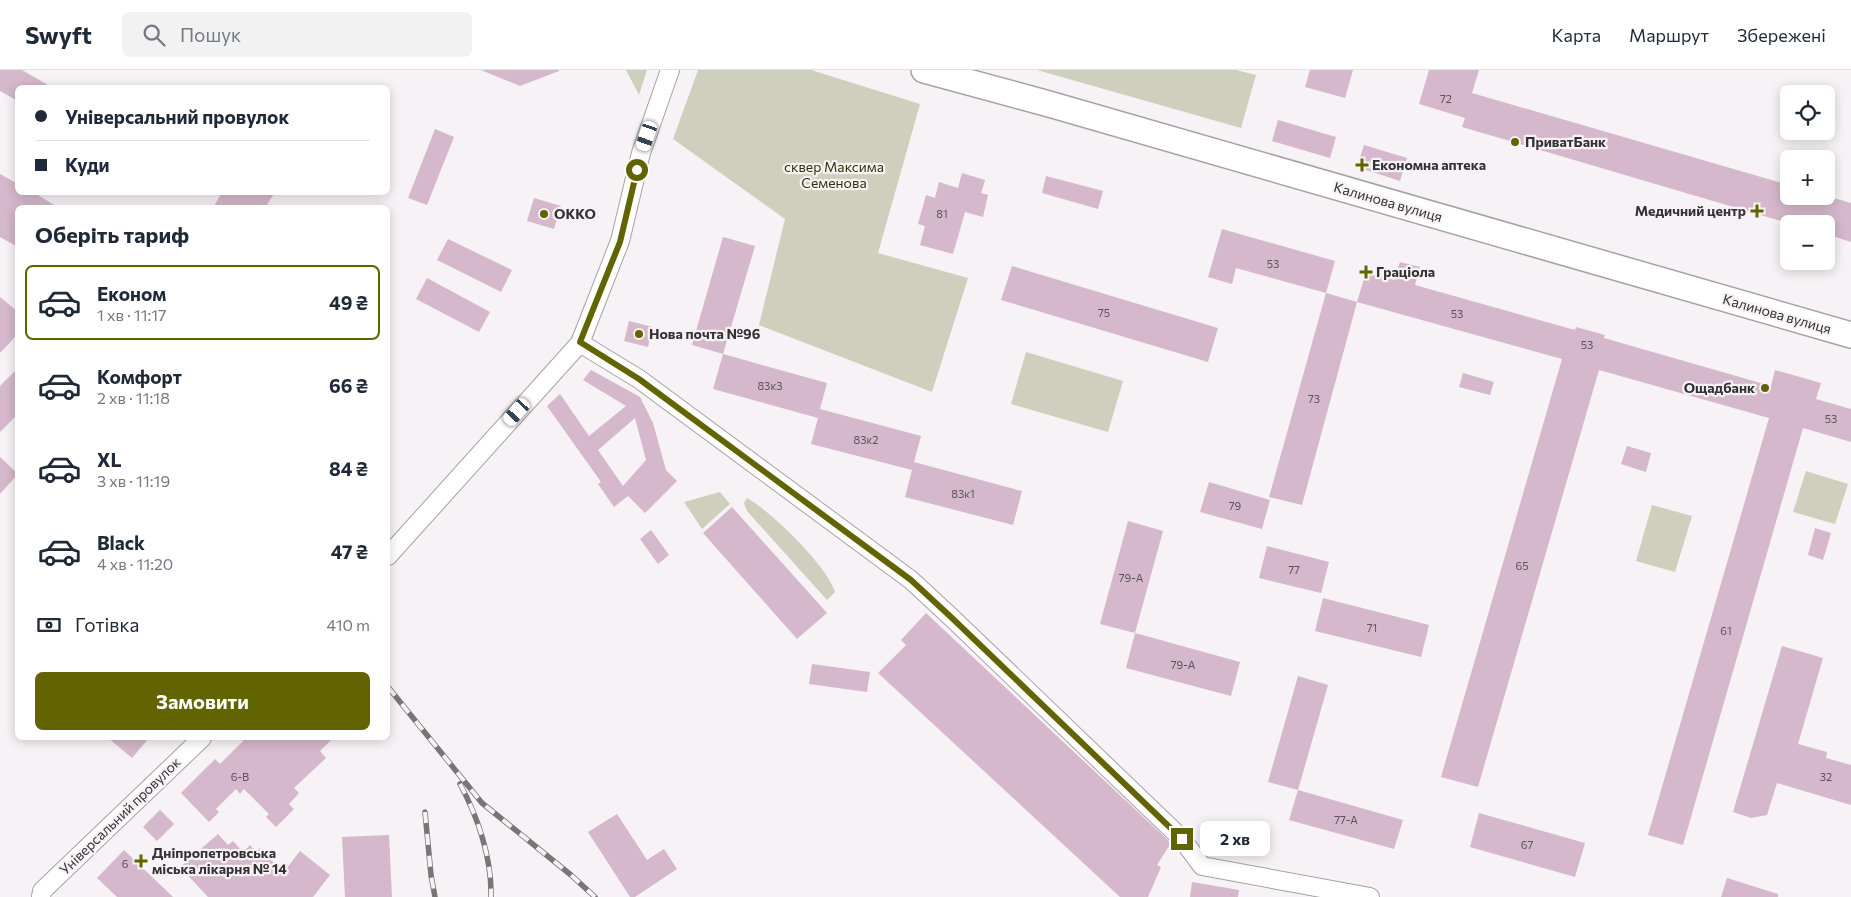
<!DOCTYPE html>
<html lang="uk">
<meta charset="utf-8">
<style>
body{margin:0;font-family:Commissioner,sans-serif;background:#f2f2f3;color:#1f2937;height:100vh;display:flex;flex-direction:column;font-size:19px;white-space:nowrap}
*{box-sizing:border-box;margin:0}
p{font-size:16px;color:#747a83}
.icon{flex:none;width:28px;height:28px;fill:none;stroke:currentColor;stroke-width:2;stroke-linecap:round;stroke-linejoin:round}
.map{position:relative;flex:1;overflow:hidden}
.sheet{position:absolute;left:15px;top:135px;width:375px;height:535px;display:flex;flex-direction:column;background:#fff;border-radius:8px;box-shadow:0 2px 12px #0003}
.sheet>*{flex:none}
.guide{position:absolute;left:15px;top:15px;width:375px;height:110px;border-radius:8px;box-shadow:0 2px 12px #0003;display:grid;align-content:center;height:110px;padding:0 20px;background:#fff}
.buttons{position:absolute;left:1780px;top:15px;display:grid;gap:10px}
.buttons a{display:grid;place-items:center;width:55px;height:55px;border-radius:8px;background:#fff;box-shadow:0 2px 12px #0003;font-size:25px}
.end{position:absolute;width:22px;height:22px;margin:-11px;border:6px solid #616400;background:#fff;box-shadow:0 0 0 2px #fff}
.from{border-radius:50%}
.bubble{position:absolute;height:35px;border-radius:8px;background:#fff;box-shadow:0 2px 12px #0003;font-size:16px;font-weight:700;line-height:35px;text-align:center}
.car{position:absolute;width:15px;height:30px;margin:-15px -8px;border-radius:6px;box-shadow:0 0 4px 1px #0007;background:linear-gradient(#fff 24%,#345 0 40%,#fff 0 76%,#345 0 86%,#fff 0)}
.guide b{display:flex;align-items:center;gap:18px;height:48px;font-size:19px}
.guide b+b{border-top:1px solid #e0e1e3}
.guide i{width:12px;height:12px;background:#1f2937}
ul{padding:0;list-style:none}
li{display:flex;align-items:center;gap:15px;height:75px;margin:0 10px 8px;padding:0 10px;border:2px solid transparent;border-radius:8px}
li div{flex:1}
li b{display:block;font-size:19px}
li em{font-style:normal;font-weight:700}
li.on{border-color:#616400}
li>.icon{width:45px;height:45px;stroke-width:1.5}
h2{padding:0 20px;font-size:22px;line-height:60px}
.pay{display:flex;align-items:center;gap:12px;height:55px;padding:0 20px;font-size:19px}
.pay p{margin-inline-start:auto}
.primary-button{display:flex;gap:10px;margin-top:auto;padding:10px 20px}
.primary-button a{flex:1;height:58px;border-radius:8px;background:#616400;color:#fff;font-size:20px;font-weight:700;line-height:58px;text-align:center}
header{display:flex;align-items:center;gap:30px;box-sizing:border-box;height:70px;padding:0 25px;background:#fff;border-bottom:1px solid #e0e1e3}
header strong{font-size:24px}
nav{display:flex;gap:28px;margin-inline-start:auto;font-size:18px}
.search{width:350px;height:45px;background:#f2f2f3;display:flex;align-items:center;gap:12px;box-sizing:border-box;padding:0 18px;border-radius:8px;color:#747a83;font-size:19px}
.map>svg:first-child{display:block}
.green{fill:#ced0bd}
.building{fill:#d5b8cb;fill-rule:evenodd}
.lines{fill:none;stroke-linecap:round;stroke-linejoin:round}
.street-casing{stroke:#a6a2a4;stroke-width:20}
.secondary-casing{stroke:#a6a2a4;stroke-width:28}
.street{stroke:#fff;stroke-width:18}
.secondary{stroke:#fff;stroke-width:25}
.rail-casing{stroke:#787577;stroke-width:5.5}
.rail{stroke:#f7f2f5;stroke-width:4;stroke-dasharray:11;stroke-linecap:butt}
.route{stroke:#616400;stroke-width:6}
.poi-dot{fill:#616400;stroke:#f7f2f5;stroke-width:2}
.labels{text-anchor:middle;stroke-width:4.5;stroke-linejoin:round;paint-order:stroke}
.number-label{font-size:11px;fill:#5c5359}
.poi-label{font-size:14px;font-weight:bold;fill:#333133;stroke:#f7f2f5;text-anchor:start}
.park-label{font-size:14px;fill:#30320b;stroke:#f7f2f5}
.street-label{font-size:14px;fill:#333133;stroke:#f7f2f5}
</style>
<header>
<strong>Swyft</strong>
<div class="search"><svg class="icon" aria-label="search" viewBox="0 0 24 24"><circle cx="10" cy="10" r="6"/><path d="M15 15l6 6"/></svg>Пошук</div>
<nav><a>Карта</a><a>Маршрут</a><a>Збережені</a></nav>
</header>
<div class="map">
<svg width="1851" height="827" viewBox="0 0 1851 827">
<rect width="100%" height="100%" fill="#f7f2f5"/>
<g class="green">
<path d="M626,0h21l-8,25z"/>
<path d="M698,0h113l109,34 -42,149 90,25 -36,114 -173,-67 26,-106 -112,-80z"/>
<path d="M1037,0h199l20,5 -15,53z"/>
<path d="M1026,282l97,29 -15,51 -97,-28z"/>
<path d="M1806,401l42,13 -13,40 -42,-12z"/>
<path d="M720,422l10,12 -28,25 -18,-27z"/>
<path d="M747,428c24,13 80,68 88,94l-8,8 -80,-89 -3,-8z"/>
<path d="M1652,435l40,11 -17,56 -39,-11z"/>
</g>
<g class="building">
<path d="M0,0h22l31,18h-35v13l-18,-10z"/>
<path d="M481,0h78v1l-39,15z"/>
<path d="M1310,0h43l-8,28 -40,-11z"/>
<path d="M1429,0h50l-7,23 317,92v11h38l24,7v39l-25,-8v-10h-35l-329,-97 3,-9 -46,-14z"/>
<path d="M1278,50l58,17 -6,21 -58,-17z"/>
<path d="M435,59l19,8 -27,68 -19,-7z"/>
<path d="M1364,75l43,13 -7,23 -43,-14z"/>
<path d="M962,103l23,7 -4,13 7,2 -5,22 -18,-5 -12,42 -33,-9 5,-19 -7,-2 8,-29 9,3 4,-16 19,6z"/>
<path d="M0,104l18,10v8h15l26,16h-41v39l-18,-10z"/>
<path d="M1046,106l57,15 -5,18 -56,-16z"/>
<path d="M222,122h53l-10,16h-52z"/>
<path d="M534,128l27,8 -7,23 -27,-8z"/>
<path d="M1222,159l113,32 -9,32 -90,-25 -4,16 -24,-7z"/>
<path d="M723,167l32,9 -32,108 -31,-9z"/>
<path d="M448,169l64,31 -11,22 -64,-32z"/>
<path d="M1400,192l20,5 -5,18 160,45 1,-3 29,8 -1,3 167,48 4,-16 46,13 -5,16 35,10v33l-48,-14 -120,417 -35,-10 121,-417 -170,-48 -121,417 -37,-10 121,-418 -205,-57 9,-30 28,8z"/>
<path d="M1012,196l206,62 -10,34 -207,-62z"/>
<path d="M427,208l63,34 -11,20 -63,-33z"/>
<path d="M1326,223l31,9 -55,203 -33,-8z"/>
<path d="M0,227l18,15v22l-18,19z"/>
<path d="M629,251l24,6 -5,20 -24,-6z"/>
<path d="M723,284l104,29 -7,26 101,27 -7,26 108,29 -9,34 -108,-28 7,-27 -101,-26 7,-26 -105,-29z"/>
<path d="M18,298v46l-18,18v-46z"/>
<path d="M591,300l49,27 13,26 13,47 11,11 -32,32 -17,-17 -14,11 -16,-23 3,-2 -54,-76 13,-12 29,42 37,-30 -43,-26zM635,348l11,42 -23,26 -25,-36z"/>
<path d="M1463,303l31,9 -4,13 -31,-8z"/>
<path d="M1627,376l24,7 -5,19 -25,-8z"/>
<path d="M0,387l18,17 -18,20z"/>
<path d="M1209,412l61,18 -8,29 -62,-17z"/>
<path d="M732,437l95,106 -30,26 -94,-106z"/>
<path d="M1128,451l35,10 -28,102 -35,-9z"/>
<path d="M1815,458l16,5 -8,27 -15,-5z"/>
<path d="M651,460l18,25 -11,9 -18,-25z"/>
<path d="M1267,476l62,16 -8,31 -62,-15z"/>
<path d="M1323,528l106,27 -8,32 -106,-26z"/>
<path d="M926,543l245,230 -14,22 4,2 -13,30h-28l-242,-224 28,-28 -5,-5z"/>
<path d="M1135,563l105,29 -9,34 -105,-28z"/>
<path d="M1782,576l41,12 -25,86 29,8 -1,6 25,7v40l-74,-22 -10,32 -16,3 -18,-6z"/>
<path d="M812,594l58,8 -3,20 -58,-8z"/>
<path d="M1298,606l30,9 -30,105 -30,-8z"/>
<path d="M108,668h41l-17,20z"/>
<path d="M246,668h87l-13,13 6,7 -32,30 5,5 -10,11 5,5 -18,18 -10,-10 3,-3 -25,-25 -4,5 -4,-5 -20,20 3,3 -10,10 -28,-29 34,-34 5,5z"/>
<path d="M1298,720l105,30 -9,29 -105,-29z"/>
<path d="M160,740l14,14 -17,17 -14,-14z"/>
<path d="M1479,743l106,30 -10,34 -105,-30z"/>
<path d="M617,744l30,46 17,-11 13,20 -42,28h-5l-42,-65z"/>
<path d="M218,764l10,11 5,-4 10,11 7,-7 6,7 4,-4 23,25 17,-22 30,24 -17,22h-105l-28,-30z"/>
<path d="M389,765l3,62h-47l-3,-60z"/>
<path d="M124,780l49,47h-56l-20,-19z"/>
<path d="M1727,808l51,16v3h-57z"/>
<path d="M1192,812l47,8 -1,7h-48z"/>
</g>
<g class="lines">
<defs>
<g id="street">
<path d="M580,273l59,36 272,201 41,38 230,221 20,27 168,31"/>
<path d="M388,486l192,-213 40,-102 21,-88 29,-83"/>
<path d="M41,827l1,-6 160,-153"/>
</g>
<path id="secondary" d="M924,0l125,34 802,231"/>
</defs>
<use href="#street" class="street-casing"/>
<use href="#secondary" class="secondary-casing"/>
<use href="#street" class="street"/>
<use href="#secondary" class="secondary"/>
<defs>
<g id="rail">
<path d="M388,617l94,116 89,72 24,22"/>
<path d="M460,714c18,33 32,75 31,113"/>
<path d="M425,742l6,63 4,22"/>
</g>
</defs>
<use href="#rail" class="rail-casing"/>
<use href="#rail" class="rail"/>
</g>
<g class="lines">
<path class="route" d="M637,100l-17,72 -40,100 59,37 272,201 41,38 230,221"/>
</g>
<g class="poi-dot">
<circle cx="1515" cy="72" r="5"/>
<path d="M1359.5 87.5h5v5h5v5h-5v5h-5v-5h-5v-5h5z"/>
<path d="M1754.5 133.5h5v5h5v5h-5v5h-5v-5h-5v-5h5z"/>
<circle cx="544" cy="144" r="5"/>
<path d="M1363.5 194.5h5v5h5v5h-5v5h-5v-5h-5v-5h5z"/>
<circle cx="639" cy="264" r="5"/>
<circle cx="1765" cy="318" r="5"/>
<path d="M138.5 783.5h5v5h5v5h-5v5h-5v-5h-5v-5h5z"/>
</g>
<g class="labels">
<g class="number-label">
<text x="1446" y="33">72</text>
<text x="942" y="148">81</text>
<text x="1273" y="198">53</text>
<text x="1104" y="247">75</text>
<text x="1457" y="248">53</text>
<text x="1587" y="279">53</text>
<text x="770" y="320">83к3</text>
<text x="1314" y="333">73</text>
<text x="1831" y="353">53</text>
<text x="866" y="374">83к2</text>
<text x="963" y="428">83к1</text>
<text x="1235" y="440">79</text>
<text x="1522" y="500">65</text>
<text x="1294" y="504">77</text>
<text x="1131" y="512">79-А</text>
<text x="1372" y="562">71</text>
<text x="1726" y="565">61</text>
<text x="1183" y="599">79-А</text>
<text x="240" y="711">6-В</text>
<text x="1826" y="711">32</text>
<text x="1346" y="754">77-А</text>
<text x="1527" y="779">67</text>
<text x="125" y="798">6</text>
</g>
<g class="poi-label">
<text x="1525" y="77">ПриватБанк</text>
<text x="1372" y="100">Економна аптека</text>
<text x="1746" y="146" text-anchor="end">Медичний центр</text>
<text x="554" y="149">OKKO</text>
<text x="1376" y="207">Граціола</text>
<text x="649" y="269">Нова почта №96</text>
<text x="1755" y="323" text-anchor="end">Ощадбанк</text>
<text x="152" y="788">Дніпропетровська<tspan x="152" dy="16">міська лікарня № 14</tspan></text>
</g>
<g class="park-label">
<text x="834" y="102">сквер Максима<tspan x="834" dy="16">Семенова</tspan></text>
</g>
<g class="street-label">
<text transform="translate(1388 132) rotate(16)" y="5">Калинова вулиця</text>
<text transform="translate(1777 244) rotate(16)" y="5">Калинова вулиця</text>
<text transform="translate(120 746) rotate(-44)" y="5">Універсальний провулок</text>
</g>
</g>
</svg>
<div class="buttons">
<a><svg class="icon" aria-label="locate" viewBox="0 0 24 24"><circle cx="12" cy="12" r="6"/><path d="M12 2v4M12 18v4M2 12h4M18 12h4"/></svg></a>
<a>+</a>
<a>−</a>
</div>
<i class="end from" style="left:637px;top:100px"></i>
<i class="end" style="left:1182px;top:769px"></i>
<div class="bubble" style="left:1200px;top:751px;width:70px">2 хв</div>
<i class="car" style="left:647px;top:66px;rotate:199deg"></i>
<i class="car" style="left:517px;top:342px;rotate:222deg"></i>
<div class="guide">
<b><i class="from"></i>Універсальний провулок</b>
<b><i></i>Куди</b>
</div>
<section class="sheet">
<h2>Оберіть тариф</h2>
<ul>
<li class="on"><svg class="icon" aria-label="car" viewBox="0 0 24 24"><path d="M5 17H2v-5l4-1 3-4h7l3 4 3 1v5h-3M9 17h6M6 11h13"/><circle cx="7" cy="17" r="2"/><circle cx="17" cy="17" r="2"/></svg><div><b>Економ</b><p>1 хв · 11:17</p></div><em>49 ₴</em></li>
<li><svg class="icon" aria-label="car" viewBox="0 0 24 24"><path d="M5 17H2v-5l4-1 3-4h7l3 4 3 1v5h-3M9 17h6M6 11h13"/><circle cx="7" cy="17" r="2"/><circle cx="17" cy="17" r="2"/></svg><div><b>Комфорт</b><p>2 хв · 11:18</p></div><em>66 ₴</em></li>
<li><svg class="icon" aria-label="car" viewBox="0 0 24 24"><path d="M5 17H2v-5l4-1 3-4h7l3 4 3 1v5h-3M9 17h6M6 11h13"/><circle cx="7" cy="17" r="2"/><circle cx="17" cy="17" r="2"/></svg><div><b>XL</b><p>3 хв · 11:19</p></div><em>84 ₴</em></li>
<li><svg class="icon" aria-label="car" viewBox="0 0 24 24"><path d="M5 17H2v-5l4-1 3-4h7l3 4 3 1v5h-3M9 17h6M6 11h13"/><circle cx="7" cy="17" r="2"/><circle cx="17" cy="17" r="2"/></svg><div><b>Black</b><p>4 хв · 11:20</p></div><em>47 ₴</em></li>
</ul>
<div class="pay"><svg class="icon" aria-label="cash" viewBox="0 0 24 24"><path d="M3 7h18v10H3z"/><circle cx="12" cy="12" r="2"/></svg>Готівка<p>410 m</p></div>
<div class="primary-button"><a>Замовити</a></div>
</section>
</div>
